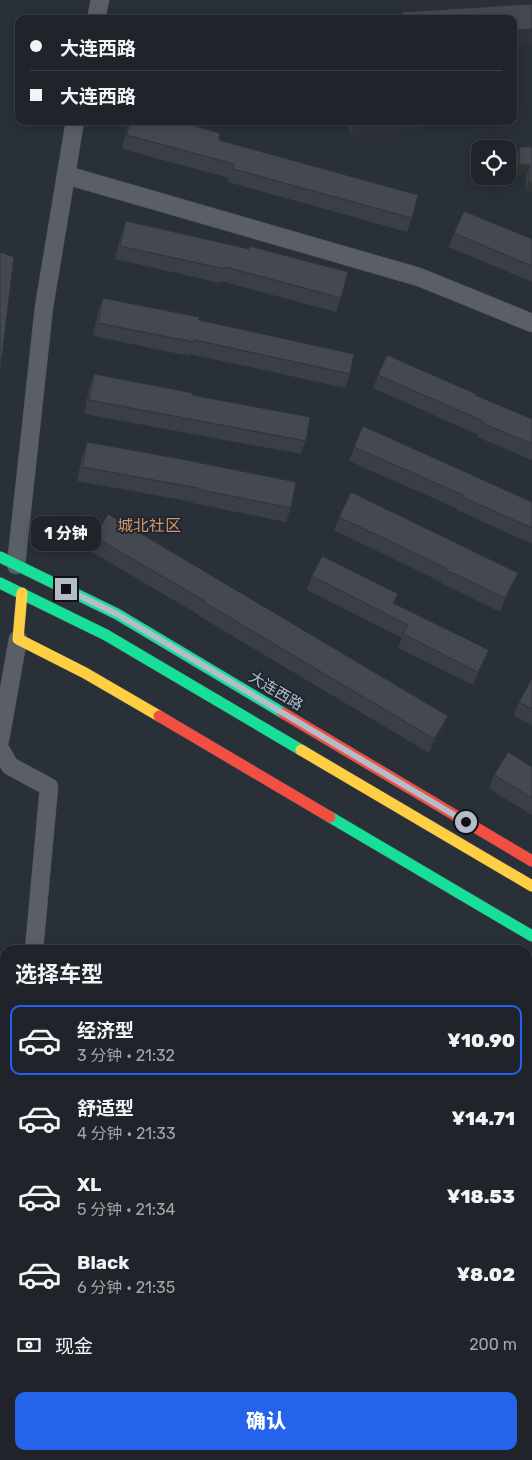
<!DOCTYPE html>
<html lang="zh">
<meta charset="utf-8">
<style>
body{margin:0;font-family:Rubik,"Noto Sans SC",sans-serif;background:#2d3036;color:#f1f3f6;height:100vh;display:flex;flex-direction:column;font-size:19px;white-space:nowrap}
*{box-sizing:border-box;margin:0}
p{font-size:16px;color:#a2a4a8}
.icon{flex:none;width:28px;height:28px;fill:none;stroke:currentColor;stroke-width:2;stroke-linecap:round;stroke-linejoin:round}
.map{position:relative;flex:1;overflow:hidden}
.panel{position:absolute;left:0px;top:945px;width:532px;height:515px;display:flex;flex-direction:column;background:#20242a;border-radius:15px 15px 0 0;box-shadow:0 2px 12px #0003,0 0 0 1px #3d4147}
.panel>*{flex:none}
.banner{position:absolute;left:15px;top:15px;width:502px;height:110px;border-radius:10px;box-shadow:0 2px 12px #0003,0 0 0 1px #3d4147;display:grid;align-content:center;height:110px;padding:0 15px;background:#20242a}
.tools{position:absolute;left:471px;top:140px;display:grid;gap:10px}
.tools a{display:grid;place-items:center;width:45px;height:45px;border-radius:10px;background:#20242a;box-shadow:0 2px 12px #0003,0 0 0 1px #3d4147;font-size:25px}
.end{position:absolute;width:22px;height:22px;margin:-11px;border:6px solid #b4bcc9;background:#111;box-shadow:0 0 0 2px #111}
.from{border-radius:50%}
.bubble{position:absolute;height:35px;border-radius:10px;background:#20242a;box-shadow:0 2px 12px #0003,0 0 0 1px #3d4147;font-size:16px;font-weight:800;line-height:35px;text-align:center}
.banner b{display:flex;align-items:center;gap:18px;height:48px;font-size:19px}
.banner b+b{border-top:1px solid #3d4147}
.banner i{width:12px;height:12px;background:#f1f3f6}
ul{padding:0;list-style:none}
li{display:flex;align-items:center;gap:15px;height:70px;margin:0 10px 8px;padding:0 5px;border:2px solid transparent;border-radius:10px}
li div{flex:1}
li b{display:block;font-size:19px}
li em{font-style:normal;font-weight:800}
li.active{border-color:#2563eb}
li>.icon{width:45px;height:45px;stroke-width:1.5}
h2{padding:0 15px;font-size:22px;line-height:60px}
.pay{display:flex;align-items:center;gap:12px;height:55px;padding:0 15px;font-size:19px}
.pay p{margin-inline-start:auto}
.primary-button{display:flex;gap:10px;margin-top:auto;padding:10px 15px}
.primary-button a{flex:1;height:58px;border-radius:10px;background:#2563eb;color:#fff;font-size:20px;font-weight:800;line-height:58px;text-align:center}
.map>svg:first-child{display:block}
.water{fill:#384963}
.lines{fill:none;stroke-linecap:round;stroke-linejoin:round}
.street-casing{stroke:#484c53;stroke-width:19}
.fast-casing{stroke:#484c53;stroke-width:12}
.slow-casing{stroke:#484c53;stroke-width:12}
.jam-casing{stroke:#484c53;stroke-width:12}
.street{stroke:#5a5e66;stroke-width:18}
.fast{stroke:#16e098;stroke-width:11}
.slow{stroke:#ffcf43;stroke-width:11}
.jam{stroke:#f24e42;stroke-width:11}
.wall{fill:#3a3f45}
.shaded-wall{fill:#303338}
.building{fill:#444950;stroke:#303338}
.route{stroke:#b4bcc9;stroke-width:6}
.labels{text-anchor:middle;stroke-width:4;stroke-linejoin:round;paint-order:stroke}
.street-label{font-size:15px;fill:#b4bcc9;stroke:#1d2633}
.neighbourhood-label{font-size:16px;fill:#d59563;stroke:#1d2633}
</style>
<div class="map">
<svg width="532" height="1460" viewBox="0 0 532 1460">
<rect width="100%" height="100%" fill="#2a3038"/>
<path class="water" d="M5,1453v2h19l-4,5h-20z"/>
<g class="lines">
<defs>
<g id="street">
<path d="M96,19l4,-19"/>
<path d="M66,175l353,102 113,46"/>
<path d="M16,565l28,-258 31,-186"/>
<path d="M0,740l18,-101"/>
<path d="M0,749l10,17 39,21 -15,163"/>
<path d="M0,1102l5,-12"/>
<path d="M0,1327l5,5"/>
<path d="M141,1455l6,5"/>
<path d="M42,1460l1,-5"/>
</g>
<g id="fast">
<path d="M0,557l117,57 166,99"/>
<path d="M0,583l106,52 195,115"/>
<path d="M330,817l202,119"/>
</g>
<g id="slow">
<path d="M22,593l-4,46 67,34 74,43"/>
<path d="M301,750l231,136"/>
</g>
<g id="jam">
<path d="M283,713l249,148"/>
<path d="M159,716l171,101"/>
</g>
</defs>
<use href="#street" class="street-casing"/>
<use href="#fast" class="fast-casing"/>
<use href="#slow" class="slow-casing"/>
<use href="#jam" class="jam-casing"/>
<use href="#street" class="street"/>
<use href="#fast" class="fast"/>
<use href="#slow" class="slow"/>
<use href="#jam" class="jam"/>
</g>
<g class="wall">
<path d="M129,121h48l42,19 193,78 -5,14 -179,-50 1,-4 -107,-29z"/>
<path d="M349,121h75l-3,8 -71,7z"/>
<path d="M520,147h12v45h-7l1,-17 -11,-1 2,-17z"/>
<path d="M126,221l215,77 -5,14 -115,-31 -1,2 -105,-24 6,-24z"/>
<path d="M454,233l78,6v43l-83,-35z"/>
<path d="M103,298l96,22 151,54 -5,14 -155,-34 -1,2 -96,-20 5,-25z"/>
<path d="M94,374l98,21 114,46 -5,13 -217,-40 5,-26z"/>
<path d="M378,375l97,20 57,24v41l-55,-23 1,-2 -105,-47z"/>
<path d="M87,442l204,66 -5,14 -94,-19 1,-1 -116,-21 5,-25z"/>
<path d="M354,447l178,55v42l-75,-34 1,-1 -109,-48z"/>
<path d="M339,517l179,56 -5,14 -13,25 -59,-29v-1l-107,-52z"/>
<path d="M95,537l353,179 -5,14 -14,23 -230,-137v-1l-109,-64z"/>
<path d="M312,576l83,28 89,60 -11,21 -75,-37 4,-10 -95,-48z"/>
<path d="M532,680v46l-18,-11 5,-13z"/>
<path d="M532,767v48l-43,-26 5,-14z"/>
</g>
<g class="shaded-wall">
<path d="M532,29v14l-18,1v-14z"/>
<path d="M364,121h60l-3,8 -71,7 5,-14z"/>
<path d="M519,164l11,1 -4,10 -11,-1z"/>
<path d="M529,182h3v10h-7z"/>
<path d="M518,573l-5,14 -13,25 5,-14z"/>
<path d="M489,650l-5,14 -11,21 5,-13z"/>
<path d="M448,716l-5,14 -14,23 5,-14z"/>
</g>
<g class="building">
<path d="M532,4v25l-18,1v-11h-111l-1,-7z"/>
<path d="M130,121h47l43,12 -1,7 199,55 -6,23 -179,-49 1,-5 -107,-29z"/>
<path d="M520,147h12v35h-3l1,-17 -11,-1z"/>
<path d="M464,211l68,28v27l-78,-33z"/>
<path d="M126,221l123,28v-3l99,26 -7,26 -115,-31 -1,2 -105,-23z"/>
<path d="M0,252l14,5 -14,116z"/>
<path d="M103,298l96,19v3l155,34 -4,20 -155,-34 -1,2 -96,-19z"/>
<path d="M387,355l89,39 -1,1 57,24v25l-50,-21 1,-2 -105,-46z"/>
<path d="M94,374l99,19 -1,2 118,22 -4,24 -217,-41z"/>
<path d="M363,426l169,76v26l-70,-31 1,-2 -109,-48z"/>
<path d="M87,442l94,17 115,23 -5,26 -94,-19 1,-1 -116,-21z"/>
<path d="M351,492l167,81 -13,25 -59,-28v-2l-107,-51z"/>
<path d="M108,514l340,202 -14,23 -230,-137 1,-1 -110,-64z"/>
<path d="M322,556l76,38 -5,9 96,47 -11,22 -75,-38 5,-9 -96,-49z"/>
<path d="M531,680h1v29l-13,-7z"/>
<path d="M508,752l24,15v31l-38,-23z"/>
</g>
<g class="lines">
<path class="route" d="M66,589l51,25 349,208"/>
</g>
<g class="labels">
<g class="street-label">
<text transform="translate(276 691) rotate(31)" y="5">大连西路</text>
</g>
<g class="neighbourhood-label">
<text x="149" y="531">城北社区</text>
</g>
</g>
</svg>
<div class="tools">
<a><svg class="icon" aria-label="locate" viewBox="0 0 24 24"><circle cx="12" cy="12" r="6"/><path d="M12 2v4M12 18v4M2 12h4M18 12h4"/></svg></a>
</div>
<i class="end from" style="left:466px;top:822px"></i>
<i class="end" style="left:66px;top:589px"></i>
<div class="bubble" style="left:31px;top:516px;width:70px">1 分钟</div>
<div class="banner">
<b><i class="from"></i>大连西路</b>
<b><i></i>大连西路</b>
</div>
<section class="panel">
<h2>选择车型</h2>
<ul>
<li class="active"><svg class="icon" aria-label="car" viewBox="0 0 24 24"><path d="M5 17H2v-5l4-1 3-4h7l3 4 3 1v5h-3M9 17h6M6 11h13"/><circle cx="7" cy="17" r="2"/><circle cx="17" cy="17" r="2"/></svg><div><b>经济型</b><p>3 分钟 · 21:32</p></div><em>¥10.90</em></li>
<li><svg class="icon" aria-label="car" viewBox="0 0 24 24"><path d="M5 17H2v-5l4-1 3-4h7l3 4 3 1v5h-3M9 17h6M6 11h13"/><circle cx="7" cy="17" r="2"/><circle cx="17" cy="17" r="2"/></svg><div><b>舒适型</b><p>4 分钟 · 21:33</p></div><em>¥14.71</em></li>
<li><svg class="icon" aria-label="car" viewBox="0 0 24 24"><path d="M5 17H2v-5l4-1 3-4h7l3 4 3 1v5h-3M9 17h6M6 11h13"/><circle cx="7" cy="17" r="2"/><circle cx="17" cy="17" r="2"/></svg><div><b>XL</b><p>5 分钟 · 21:34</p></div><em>¥18.53</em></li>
<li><svg class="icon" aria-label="car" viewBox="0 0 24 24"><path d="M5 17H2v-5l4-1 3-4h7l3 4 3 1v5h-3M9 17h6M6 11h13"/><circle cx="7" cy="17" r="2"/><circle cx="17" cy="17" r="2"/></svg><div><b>Black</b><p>6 分钟 · 21:35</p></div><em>¥8.02</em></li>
</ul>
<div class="pay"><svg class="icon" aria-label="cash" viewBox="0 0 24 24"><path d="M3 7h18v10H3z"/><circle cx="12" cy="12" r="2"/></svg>现金<p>200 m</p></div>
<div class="primary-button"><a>确认</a></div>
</section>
</div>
